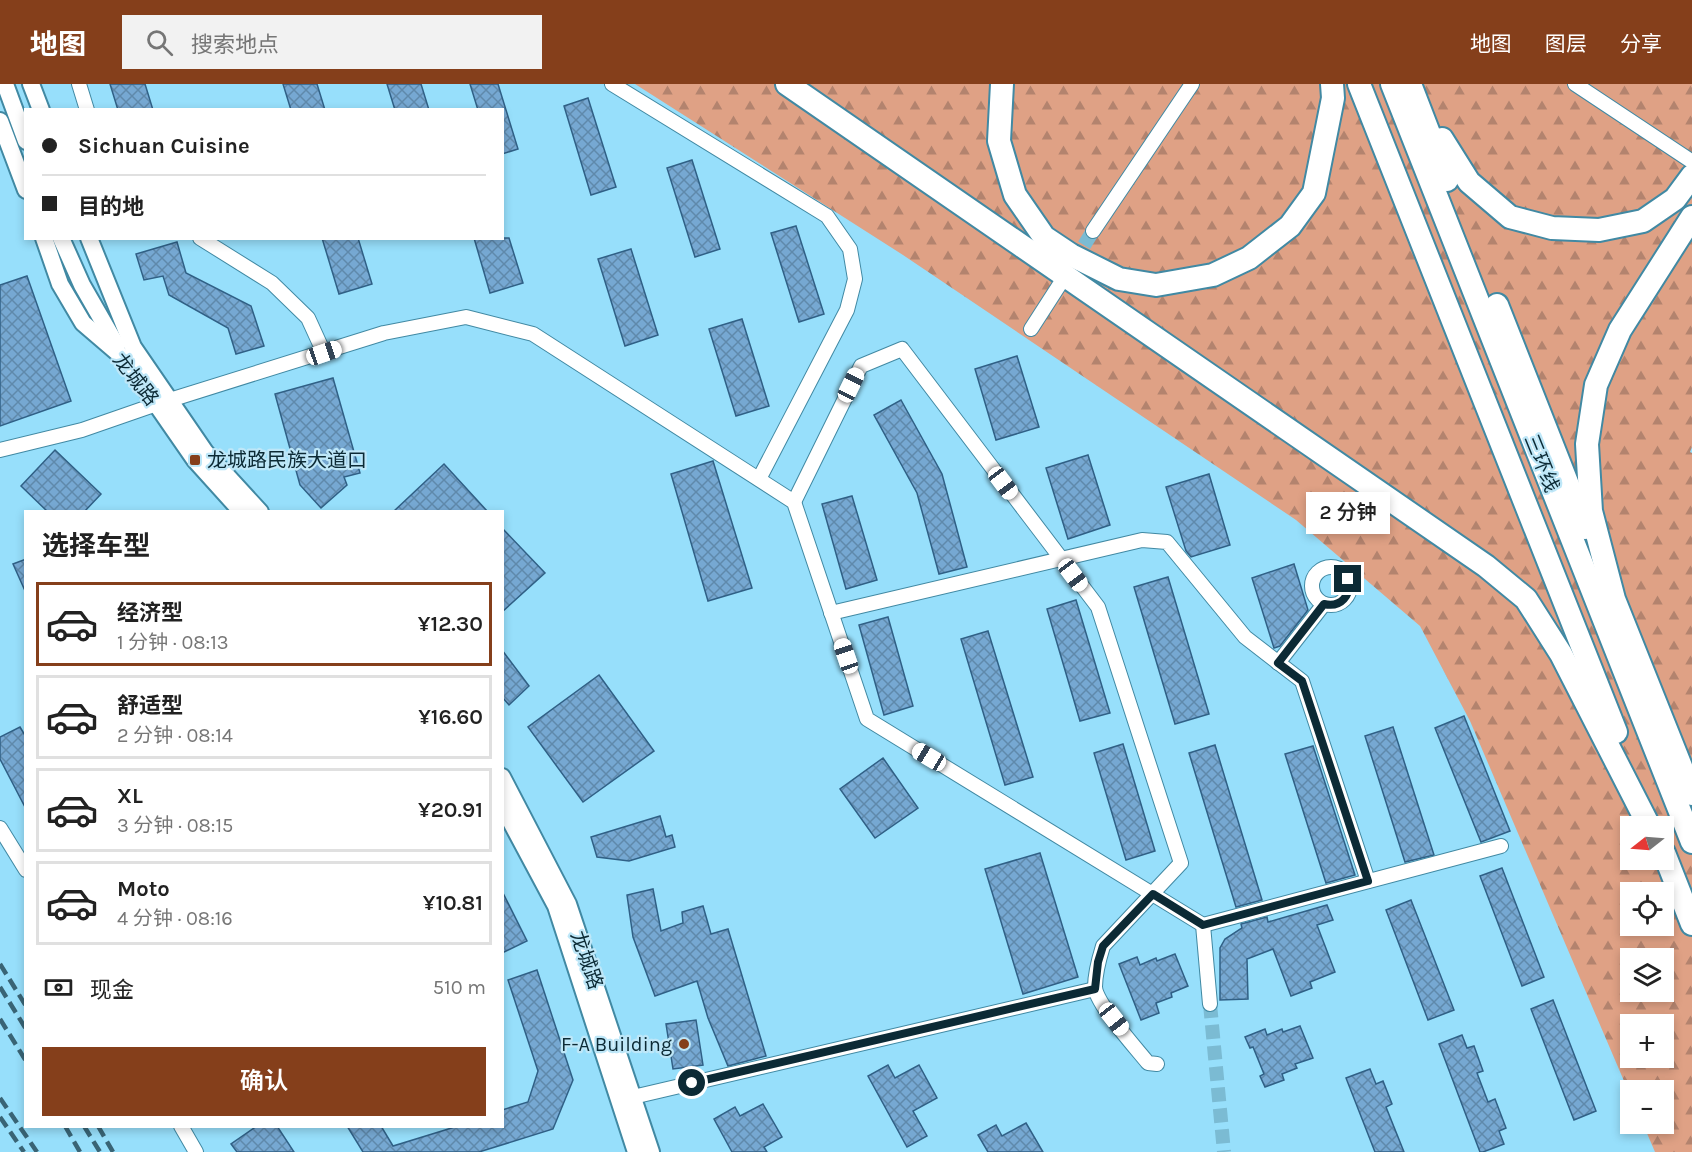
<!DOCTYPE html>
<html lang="zh">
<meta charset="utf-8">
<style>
body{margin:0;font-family:Karla,"Noto Sans SC",sans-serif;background:#f2f2f2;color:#222;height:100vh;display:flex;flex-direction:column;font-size:22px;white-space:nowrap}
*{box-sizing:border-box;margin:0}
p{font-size:20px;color:#767676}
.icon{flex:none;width:33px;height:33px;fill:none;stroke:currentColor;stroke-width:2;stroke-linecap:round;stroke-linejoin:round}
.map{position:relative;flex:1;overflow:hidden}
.panel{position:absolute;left:24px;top:426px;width:480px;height:618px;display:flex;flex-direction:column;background:#fff;border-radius:0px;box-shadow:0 3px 9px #0003}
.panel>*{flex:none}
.banner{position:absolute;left:24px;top:24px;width:480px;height:132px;border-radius:0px;box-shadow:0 3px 9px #0003;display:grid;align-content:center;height:132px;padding:0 18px;background:#fff}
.needle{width:39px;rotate:253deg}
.fabs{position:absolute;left:1620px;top:732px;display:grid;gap:12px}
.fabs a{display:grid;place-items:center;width:54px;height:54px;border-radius:0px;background:#fff;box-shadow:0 3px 9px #0003;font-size:30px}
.end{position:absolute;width:27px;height:27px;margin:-14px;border:8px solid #0c2a35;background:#fff;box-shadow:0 0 0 3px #fff}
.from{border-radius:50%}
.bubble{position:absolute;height:42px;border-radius:0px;background:#fff;box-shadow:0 3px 9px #0003;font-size:20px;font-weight:600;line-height:42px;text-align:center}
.car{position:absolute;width:18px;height:36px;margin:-18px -9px;border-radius:8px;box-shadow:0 0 4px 2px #0007;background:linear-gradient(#fff 24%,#345 0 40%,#fff 0 76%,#345 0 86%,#fff 0)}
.banner b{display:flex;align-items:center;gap:21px;height:57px;font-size:22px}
.banner b+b{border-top:2px solid #e0e0e0}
.banner i{width:15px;height:15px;background:#222}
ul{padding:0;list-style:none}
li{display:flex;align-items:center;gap:18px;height:84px;margin:0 12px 9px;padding:0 6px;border:3px solid #e0e0e0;border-radius:0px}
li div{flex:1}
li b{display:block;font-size:22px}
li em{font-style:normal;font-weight:600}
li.current{border-color:#853f1b}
li>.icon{width:54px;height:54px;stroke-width:1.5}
h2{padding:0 18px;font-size:27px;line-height:72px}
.pay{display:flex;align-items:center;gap:15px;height:66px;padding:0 18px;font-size:22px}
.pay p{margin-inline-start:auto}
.cta{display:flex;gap:12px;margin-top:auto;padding:12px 18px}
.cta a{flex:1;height:69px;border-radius:0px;background:#853f1b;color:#fff;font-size:24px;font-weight:600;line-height:69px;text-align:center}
header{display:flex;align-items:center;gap:36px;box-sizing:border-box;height:84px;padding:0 30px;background:#853f1b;color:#fff}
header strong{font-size:28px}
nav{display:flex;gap:33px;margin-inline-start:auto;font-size:21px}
.search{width:420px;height:54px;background:#f2f2f2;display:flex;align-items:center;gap:15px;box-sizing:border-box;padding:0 21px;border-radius:0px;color:#767676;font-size:22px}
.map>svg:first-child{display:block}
.forest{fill:url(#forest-firs);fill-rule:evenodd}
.building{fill:url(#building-cross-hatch);stroke:#306086;stroke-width:1.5}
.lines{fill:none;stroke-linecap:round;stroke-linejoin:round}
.minor-tunnel{stroke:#7bbbd3;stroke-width:14;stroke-dasharray:14 7;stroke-linecap:butt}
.minor-casing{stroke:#4189a3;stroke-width:16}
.tertiary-casing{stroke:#4189a3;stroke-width:20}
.trunk-casing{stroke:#4189a3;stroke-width:26}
.minor{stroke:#fff;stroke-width:14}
.tertiary{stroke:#fff;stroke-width:16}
.trunk{stroke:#fff;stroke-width:22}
.rail{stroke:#396475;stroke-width:4.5;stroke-dasharray:12 6;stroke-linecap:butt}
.route{stroke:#0c2a35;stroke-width:8}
.poi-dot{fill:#853f1b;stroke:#bee7f8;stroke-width:2}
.labels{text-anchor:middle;stroke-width:4.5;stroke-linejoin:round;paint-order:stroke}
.street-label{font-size:20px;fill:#0c2a35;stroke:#bee7f8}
.poi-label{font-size:20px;fill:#0c2a35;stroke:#bee7f8;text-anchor:start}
</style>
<header>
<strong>地图</strong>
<div class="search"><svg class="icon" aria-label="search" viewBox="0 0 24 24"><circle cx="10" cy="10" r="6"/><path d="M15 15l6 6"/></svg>搜索地点</div>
<nav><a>地图</a><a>图层</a><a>分享</a></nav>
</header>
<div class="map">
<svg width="1692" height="1068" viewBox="0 0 1692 1068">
<defs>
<pattern id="forest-firs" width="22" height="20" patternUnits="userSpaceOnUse" patternTransform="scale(1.5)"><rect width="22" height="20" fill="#dfa185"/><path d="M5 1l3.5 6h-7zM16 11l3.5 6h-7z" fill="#b3836e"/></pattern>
<pattern id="building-cross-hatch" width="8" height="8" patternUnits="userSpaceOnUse" patternTransform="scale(1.5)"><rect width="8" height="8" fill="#76a8d2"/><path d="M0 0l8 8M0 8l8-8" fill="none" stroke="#5f89ab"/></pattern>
</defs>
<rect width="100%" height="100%" fill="#97dffb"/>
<path class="forest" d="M635,0h1057v363l-2,5 2,1v699h-37l-12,-28h21v-34h-34v5l-160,-374 -50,-95 -124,-106 -393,-265zM1630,742h34v34h-34zM1630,808h34v34h-34zM1630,874h34v34h-34zM1630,940h34v34h-34z"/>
<g class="building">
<path d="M110,0h35l8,26h-35z"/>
<path d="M283,0h34l8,26h-34z"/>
<path d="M387,0h34l8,26h-34z"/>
<path d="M470,0h28l20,65 -16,5v-44h-24z"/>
<path d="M588,14l28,89 -25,8 -27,-89z"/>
<path d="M692,76l28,89 -25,8 -28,-89z"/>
<path d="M796,142l28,88 -25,8 -28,-89z"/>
<path d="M322,154h36l14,46 -33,10z"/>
<path d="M474,154h35l14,45 -33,10z"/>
<path d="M177,158l9,31 65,33 13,40 -28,8 -8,-26 -59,-33 -6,-19 -19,4 -8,-26z"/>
<path d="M631,165l27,86 -33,11 -27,-87z"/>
<path d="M27,192l44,125 -71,25v-141z"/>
<path d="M742,235l27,87 -33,10 -27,-87z"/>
<path d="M1017,272l22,71 -43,13 -21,-71z"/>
<path d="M333,294l27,95 -16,4 3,8 -26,23 -21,-23 -25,-91z"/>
<path d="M901,316l41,74 25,93 -28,7 -22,-81 -43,-78z"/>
<path d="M55,366l46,44 -17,18h-36l-27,-26z"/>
<path d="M1088,371l22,70 -42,14 -22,-71z"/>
<path d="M713,377l39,127 -44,13 -37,-127z"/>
<path d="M444,380l44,48h-95z"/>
<path d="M1209,390l21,71 -39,12 -5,-6 -20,-64z"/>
<path d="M852,412l25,84 -31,9 -24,-85z"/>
<path d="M502,444l43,45 -43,39z"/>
<path d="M26,475v34l-13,-29z"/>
<path d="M1294,480l14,46 -28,36 -6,2 -22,-70z"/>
<path d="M1168,493l41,137 -34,10 -41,-137z"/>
<path d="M1076,516l34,113 -30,8 -33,-112z"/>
<path d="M888,533l25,89 -29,9 -25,-90z"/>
<path d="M988,547l45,146 -28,8 -44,-146z"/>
<path d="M502,566l27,36 -20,19 -7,-8z"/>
<path d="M599,591l55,76 -71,51 -55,-75z"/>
<path d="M1464,632l46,115 -29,11 -46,-114z"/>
<path d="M20,643l6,10v72l-26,-50v-22z"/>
<path d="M1393,643l41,128 -29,7 -40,-126z"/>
<path d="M1123,660l32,107 -29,9 -32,-107z"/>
<path d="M1215,661l47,155 -26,7 -47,-154z"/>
<path d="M1313,662l42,129 -29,8 -41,-129z"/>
<path d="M883,674l35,50 -43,30 -35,-49z"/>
<path d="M660,732l6,21 6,-2 3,12 -46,14 -32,-4 -6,-20z"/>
<path d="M1040,769l38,124 -55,17 -38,-125z"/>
<path d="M1502,784l42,109 -22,9 -42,-110z"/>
<path d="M653,805l8,42 22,-8 -1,-11 21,-6 8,28 17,-5 38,127 -38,10 -20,-48 -11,-37 -42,15 -22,-59 -6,-42z"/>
<path d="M502,807l25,50 -25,12z"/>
<path d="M1411,816l43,110 -26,10 -42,-110z"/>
<path d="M1327,821l6,15 -16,5 18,47 -25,10 2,6 -21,8 -18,-47 -26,10 1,40 -28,1v-52l5,-9 17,-11 -1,-4 26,-7 1,5z"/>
<path d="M1175,870l13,32 -17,7 1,4 -16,6 3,10 -18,7 -22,-56 18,-7 3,8 16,-7 1,3z"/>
<path d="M537,886l36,110 -20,49 -74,23h-116l-16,-26h34l12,20 65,-20h44v-16l26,-8 10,-31 -30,-91z"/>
<path d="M1553,916l43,111 -22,9 -43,-111z"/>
<path d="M696,936l7,45 -30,4 -7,-45z"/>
<path d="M1300,942l13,32 -18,6 2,4 -15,6 2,6 -19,7 -5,-11 4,-2 -11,-27 -3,1 -5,-11 20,-8 2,6 15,-6 1,3z"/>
<path d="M1462,951l5,13 7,-2 9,25 -6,2 11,29 7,-3 11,29 -7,3 5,13 -21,8h-3l-41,-108z"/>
<path d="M888,981l7,13 24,-13 18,33 -24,13 14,25 -20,11 -39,-71z"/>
<path d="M1370,985l6,15 7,-3 9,23 -6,3 18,45h-29l-29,-74z"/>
<path d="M763,1020l19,33 -18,10 3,5h-35l-18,-33 21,-12 5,9z"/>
<path d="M1026,1039l17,29h-55l-10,-17 18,-10 6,11z"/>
<path d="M257,1042h20l17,26h-57l-6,-8z"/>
</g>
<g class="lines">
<g class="minor-tunnel">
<path d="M1073,179l20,-32"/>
<path d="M1210,920l14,148"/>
</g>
<defs>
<g id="minor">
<path d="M79,0l8,26"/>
<path d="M612,0l215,132 23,33 5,30 -8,31 -88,169"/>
<path d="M1575,0l116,77"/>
<path d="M1093,147l99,-147"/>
<path d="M200,154l72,45 36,35 16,35"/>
<path d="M1031,245l29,-45"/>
<path d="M0,366l82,-20 75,-26 227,-71 82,-16 67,17 261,168 73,217 336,206 7,79"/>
<path d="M794,418l67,-136 41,-17 196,258 83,256 -78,83c-4,13 -8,27 -8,41 1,17 41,61 53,76l9,1"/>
<circle cx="1331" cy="502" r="19"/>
<path d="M831,529l311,-73 25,2 78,95 57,44 66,200"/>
<path d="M1278,579l46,-59"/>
<path d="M0,744l26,42"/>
<path d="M1203,841l298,-79"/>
<path d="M633,1013l462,-108"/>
<path d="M181,1042l15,26"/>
</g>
<g id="tertiary">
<path d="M5,0l21,57"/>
<path d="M31,0l10,26"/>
<path d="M0,37l26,69"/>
<path d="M44,154l16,46 23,39 42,36 70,101 47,52"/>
<path d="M61,154l21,47 35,61"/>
<path d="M89,154l44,109 72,105 55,60"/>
<path d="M502,693l66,127 83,248"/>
<path d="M502,721l54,101 80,246"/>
</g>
<g id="trunk">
<path d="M787,0l699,482 40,33 35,55 88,172"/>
<path d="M1002,0l-3,57 16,54 29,42 27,18 48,24 37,6 57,-10 36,-17 41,-32 24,-33 19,-95 -1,-14"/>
<path d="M1359,0l257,648"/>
<path d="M1392,0l300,758"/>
<path d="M1410,0l37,96"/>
<path d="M1442,55l27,43 41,35 42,11 47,2 44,-9 32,-22 17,-23"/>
<path d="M1692,133l-72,113 -24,55 -9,59 4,67 23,88 78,195"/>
<path d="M1497,221l88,223"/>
<path d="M1664,769l28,71"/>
</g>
</defs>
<use href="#minor" class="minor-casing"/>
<use href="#tertiary" class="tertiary-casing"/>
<use href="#trunk" class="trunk-casing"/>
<use href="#minor" class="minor"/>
<use href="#tertiary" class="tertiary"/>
<use href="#trunk" class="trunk"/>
<g class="rail">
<path d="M0,880l26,42"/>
<path d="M0,903l26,42"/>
<path d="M0,935l26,42"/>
<path d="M0,1014l37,54"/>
<path d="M0,1033l24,35"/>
<path d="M65,1042l15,26"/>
<path d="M84,1042l16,26"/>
<path d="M98,1042l15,26"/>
</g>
</g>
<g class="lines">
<path class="route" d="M692,999l403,-94 3,-27 5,-16 50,-52 50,31 165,-44 -66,-200 -24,-18 46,-59c17,4 28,-9 24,-25"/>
</g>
<g class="poi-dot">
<rect x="189" y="370" width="12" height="12" rx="3"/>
<circle cx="684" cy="960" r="6"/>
</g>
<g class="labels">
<g class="street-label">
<text transform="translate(136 295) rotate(52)" y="7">龙城路</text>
<text transform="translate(1542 379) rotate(68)" y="7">三环线</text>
<text transform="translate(587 876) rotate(71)" y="7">龙城路</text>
</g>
<g class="poi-label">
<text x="207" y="383">龙城路民族大道口</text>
<text x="672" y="967" text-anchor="end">F-A Building</text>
</g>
</g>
</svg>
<div class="fabs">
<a><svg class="needle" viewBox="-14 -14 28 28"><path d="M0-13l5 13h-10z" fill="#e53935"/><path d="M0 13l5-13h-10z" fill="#767676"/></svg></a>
<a><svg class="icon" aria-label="locate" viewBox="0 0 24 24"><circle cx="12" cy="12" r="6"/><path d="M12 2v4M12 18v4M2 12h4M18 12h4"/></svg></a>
<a><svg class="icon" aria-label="layers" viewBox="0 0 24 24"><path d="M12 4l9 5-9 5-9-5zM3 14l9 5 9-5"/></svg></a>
<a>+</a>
<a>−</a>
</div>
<i class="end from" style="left:692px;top:999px"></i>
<i class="end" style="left:1348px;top:495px"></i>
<div class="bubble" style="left:1306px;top:408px;width:84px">2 分钟</div>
<i class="car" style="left:324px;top:269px;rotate:71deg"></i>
<i class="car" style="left:851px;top:301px;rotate:26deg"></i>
<i class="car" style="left:1003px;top:399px;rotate:143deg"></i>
<i class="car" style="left:1073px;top:491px;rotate:143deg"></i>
<i class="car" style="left:846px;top:572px;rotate:341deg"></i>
<i class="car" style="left:929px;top:673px;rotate:301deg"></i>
<i class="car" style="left:1114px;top:935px;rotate:142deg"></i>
<div class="banner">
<b><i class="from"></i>Sichuan Cuisine</b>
<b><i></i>目的地</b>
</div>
<section class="panel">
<h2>选择车型</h2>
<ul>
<li class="current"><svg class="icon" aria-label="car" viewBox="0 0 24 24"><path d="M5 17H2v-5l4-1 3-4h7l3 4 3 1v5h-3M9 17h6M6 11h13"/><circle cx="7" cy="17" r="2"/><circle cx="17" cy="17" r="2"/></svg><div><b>经济型</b><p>1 分钟 · 08:13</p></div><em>¥12.30</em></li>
<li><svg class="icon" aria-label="car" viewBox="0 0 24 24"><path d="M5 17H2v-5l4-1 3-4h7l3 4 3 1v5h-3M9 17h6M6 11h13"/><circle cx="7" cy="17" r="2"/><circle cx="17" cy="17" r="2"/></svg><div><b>舒适型</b><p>2 分钟 · 08:14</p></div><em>¥16.60</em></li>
<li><svg class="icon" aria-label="car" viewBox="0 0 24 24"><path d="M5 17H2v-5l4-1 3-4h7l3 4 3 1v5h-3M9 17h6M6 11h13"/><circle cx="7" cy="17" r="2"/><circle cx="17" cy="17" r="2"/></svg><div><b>XL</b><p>3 分钟 · 08:15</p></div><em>¥20.91</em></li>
<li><svg class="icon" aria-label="car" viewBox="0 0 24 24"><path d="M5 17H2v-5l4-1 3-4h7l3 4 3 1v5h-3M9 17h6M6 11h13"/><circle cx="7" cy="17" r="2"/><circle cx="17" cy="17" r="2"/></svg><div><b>Moto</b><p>4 分钟 · 08:16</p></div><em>¥10.81</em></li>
</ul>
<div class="pay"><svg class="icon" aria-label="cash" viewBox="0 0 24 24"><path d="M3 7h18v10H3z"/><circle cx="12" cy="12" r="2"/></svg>现金<p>510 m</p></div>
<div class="cta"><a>确认</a></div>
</section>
</div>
